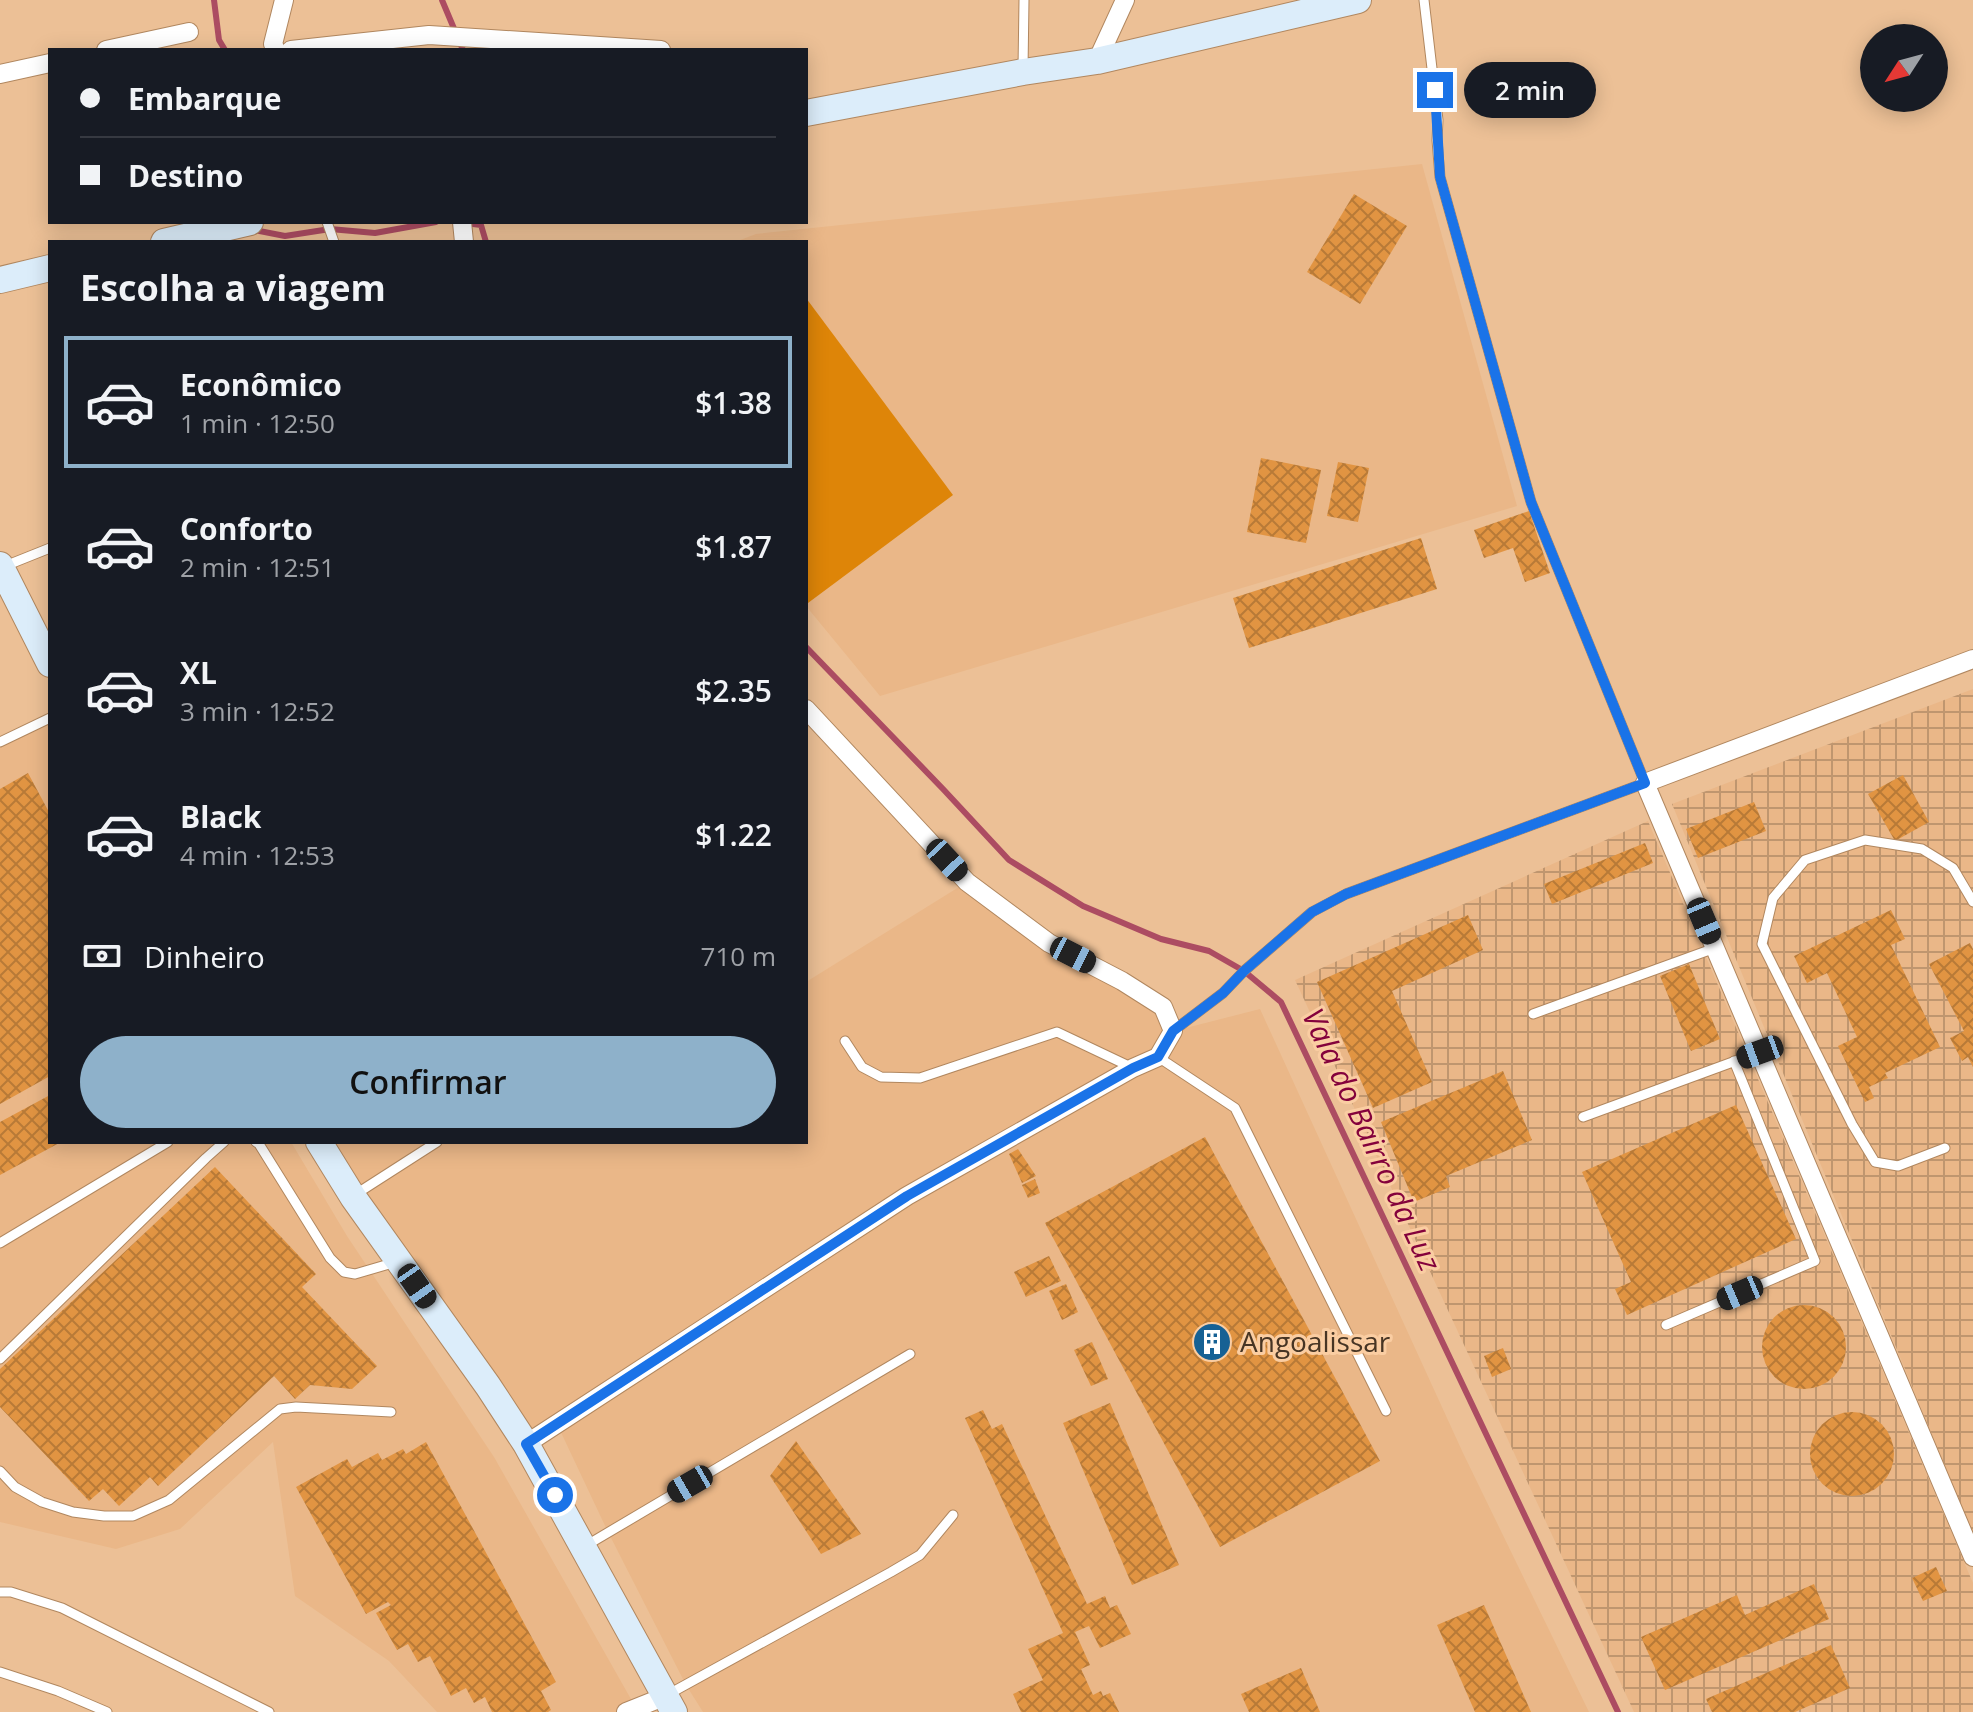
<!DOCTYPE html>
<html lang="pt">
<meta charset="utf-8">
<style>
body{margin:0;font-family:"Open Sans",sans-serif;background:#242831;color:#f1f3f6;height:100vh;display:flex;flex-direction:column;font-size:30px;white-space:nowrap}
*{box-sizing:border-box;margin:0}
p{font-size:26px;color:#9ea1a6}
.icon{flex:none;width:44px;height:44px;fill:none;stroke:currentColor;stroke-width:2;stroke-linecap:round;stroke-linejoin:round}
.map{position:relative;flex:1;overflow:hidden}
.panel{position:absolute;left:48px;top:240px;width:760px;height:904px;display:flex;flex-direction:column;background:#171b24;border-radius:0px;box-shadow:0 4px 20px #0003}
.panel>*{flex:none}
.hud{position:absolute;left:48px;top:48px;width:760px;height:176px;border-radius:0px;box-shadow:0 4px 20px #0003;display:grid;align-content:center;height:176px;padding:0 32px;background:#171b24}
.needle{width:52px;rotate:234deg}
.controls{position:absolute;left:1860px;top:24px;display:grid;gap:16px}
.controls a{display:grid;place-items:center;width:88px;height:88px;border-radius:50%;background:#171b24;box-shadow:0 4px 20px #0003;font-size:40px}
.end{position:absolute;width:36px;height:36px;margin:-18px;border:10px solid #1a73e8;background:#fff;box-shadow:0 0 0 4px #fff}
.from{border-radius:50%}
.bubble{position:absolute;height:56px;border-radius:28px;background:#171b24;box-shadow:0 4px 20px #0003;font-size:26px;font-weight:600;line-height:56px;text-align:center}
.car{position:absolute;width:24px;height:48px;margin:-24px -12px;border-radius:10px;box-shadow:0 0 6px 2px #0007;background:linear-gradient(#222 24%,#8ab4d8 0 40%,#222 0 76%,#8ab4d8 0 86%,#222 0)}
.hud b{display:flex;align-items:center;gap:28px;height:76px;font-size:30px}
.hud b+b{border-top:2px solid #363941}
.hud i{width:20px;height:20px;background:#f1f3f6}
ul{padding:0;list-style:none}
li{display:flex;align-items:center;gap:24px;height:132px;margin:0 16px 12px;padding:0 16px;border:4px solid transparent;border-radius:0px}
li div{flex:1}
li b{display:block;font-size:30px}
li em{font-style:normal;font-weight:600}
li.selected{border-color:#8eb1ca}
li>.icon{width:72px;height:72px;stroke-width:1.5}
h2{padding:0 32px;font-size:36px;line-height:96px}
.pay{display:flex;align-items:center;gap:20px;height:88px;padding:0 32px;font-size:30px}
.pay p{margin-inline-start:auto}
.action{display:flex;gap:16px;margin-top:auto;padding:16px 32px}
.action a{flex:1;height:92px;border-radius:48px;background:#8eb1ca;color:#111;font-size:32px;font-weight:600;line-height:92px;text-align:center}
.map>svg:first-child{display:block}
.built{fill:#eab788}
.industrial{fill:url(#industrial-grid)}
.pitch{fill:#de8508}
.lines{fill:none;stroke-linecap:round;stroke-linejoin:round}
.stream{stroke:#ac4c62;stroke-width:6}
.building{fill:url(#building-cross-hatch)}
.lane-casing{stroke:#b1875f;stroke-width:11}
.street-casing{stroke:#b1875f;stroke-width:20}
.secondary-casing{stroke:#b1875f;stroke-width:28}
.lane{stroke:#fff;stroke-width:9}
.street{stroke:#fff;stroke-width:18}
.secondary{stroke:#dcedfa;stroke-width:26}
.route{stroke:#1a73e8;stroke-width:10}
.labels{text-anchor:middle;stroke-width:6;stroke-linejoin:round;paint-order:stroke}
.poi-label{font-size:28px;fill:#473524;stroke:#facda2;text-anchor:start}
.water-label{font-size:30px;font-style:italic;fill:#84023c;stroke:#facda2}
</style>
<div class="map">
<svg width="1973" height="1712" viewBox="0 0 1973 1712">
<defs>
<pattern id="industrial-grid" width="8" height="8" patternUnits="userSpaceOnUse" patternTransform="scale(2)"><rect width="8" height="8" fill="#eab788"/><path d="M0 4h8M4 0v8" fill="none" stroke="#bf966f"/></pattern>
<pattern id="building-cross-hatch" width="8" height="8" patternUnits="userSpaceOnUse" patternTransform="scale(2)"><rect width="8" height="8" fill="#e19442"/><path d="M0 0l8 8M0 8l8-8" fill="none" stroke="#b87a37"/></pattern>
</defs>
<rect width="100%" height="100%" fill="#ecc096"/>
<g class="built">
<path d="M1422,164l95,342 -637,190 -74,-90v-364h-71l21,-8z"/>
<path d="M50,718v424h241l56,94 147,221 142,251 -10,4h-189l-48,-51 -94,-65 -22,-154 -93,87 -64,20 -116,-27v-780z"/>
<path d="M967,882l196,125 11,24 86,-22 203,444 126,259h-886l-17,-27 -78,-153 -51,-108 -31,20 -207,-302h487v-160z"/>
</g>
<g class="industrial">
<path d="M1973,689v845l-301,-730z"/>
<path d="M1648,821l325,762v129h-339l-339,-732z"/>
</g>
<path class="pitch" d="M806,298l147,197 -145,108 -2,-3z"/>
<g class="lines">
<g class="stream">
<path d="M214,0l5,40 6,10"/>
<path d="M442,0l21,50"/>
<path d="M465,223l16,2 5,17"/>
<path d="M254,230l31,6 45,-7 45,4 61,-11"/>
<path d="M806,647l137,142 66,71 74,46 78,33 48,12 35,20 37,31 337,710"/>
</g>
</g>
<g class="building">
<path d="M1354,194l53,32 -47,78 -53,-32z"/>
<path d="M1261,458l60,12 -15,73 -59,-11z"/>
<path d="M1338,462l31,6 -11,54 -31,-6z"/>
<path d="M1529,511l21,62 -25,9 -12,-34 -29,10 -10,-28z"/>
<path d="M1421,538l16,51 -188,59 -16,-50z"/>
<path d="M28,773l22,41v262l-50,28v-315z"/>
<path d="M1903,775l26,47 -34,19 -27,-47z"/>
<path d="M1754,802l12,29 -68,27 -12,-29z"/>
<path d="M1645,843l8,20 -101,41 -8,-20z"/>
<path d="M1891,910l14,29 -14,6 49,102 -55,26 3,5 -19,9 5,11 -9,4 -27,-56 19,-9 -30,-64 -20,10 -13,-27z"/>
<path d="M1468,915l15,35 -91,41 40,91 -59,26 -56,-126z"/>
<path d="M1970,943l3,6v118l-5,-10 -6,4 -12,-23 14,-7 -35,-67z"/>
<path d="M1689,964l31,75 -29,12 -31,-75z"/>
<path d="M1503,1071l29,69 -86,36 4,11 -36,15 -33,-80z"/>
<path d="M50,1095v47h11l-61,33v-53z"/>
<path d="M1736,1105l60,134 -169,76 -12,-26 16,-7 -49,-110z"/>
<path d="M1205,1137l175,324 -160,86 -175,-324z"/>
<path d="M1018,1149l18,27 -14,7 -13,-29z"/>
<path d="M215,1167l101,107 -14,13 75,79 -25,23 -42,-4 -15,14 -21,-23 -116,110 -8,-9 -31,29 -16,-17 -14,12 -89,-94v-38z"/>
<path d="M1035,1179l5,14 -12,5 -6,-13z"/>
<path d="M1049,1256l12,25 -35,16 -12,-25z"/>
<path d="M1066,1284l12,28 -16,8 -13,-29z"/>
<circle cx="1804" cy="1347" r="42"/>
<path d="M1092,1342l16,37 -17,7 -17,-36z"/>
<path d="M1503,1348l8,21 -19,8 -8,-21z"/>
<path d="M1110,1403l69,162 -47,20 -69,-162z"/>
<path d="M983,1410l9,19 10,-5 85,180 18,-8 5,12 7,-3 14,29 -31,14 -11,-22 -14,6 15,33 -9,4 12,26 8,-4 2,5 7,-3 9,19h-98l-8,-18 30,-14 -15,-31 35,-16 -98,-215z"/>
<circle cx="1852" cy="1454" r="42"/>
<path d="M796,1441l65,93 -40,20 -51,-78z"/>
<path d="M426,1442l130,240 -15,9 10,19 -3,2h-56l-7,-15 -11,6 -8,-15 -15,8 -21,-40 -12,6 -10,-18 -11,6 -21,-37 15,-8 -3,-3 -22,12 -70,-127 51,-28 5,8 26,-14 4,7 21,-11 3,5z"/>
<path d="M1936,1567l11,24 -24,10 -11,-23z"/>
<path d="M1814,1584l15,35 -164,71 -24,-53 96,-42 8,20z"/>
<path d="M1484,1605l47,107h-56l-38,-87z"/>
<path d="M1831,1645l19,43 -55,24h-83l-6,-13z"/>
<path d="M1301,1668l19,44h-71l-8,-18z"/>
</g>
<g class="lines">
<defs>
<g id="lane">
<path d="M1023,69l1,-69"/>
<path d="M327,222l7,20"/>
<path d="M5,566l45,-18"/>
<path d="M0,742l50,-24"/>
<path d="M1533,1014l182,-66"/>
<path d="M1173,1031l50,-38 21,-22 68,-59 34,-18 299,-111 -114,-281 -91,-325 -3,-37 1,-20 -14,-120"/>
<path d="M845,1041l17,26 19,10 39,1 137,-46 76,36"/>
<path d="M1158,1057l77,51 151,303"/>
<path d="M1583,1117l177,-65"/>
<path d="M256,1142l3,2 71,114 14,14 11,2 41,-12"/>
<path d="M1945,1148l-47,18 -23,-4 -23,-38 -90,-180 11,-46 32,-38 60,-20 57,9 31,19 20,34"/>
<path d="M356,1194l81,-52"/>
<path d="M0,1243l168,-101"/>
<path d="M1666,1325l149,-64 -81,-200"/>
<path d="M0,1359l206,-201 18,-16"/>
<path d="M0,1471l15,16 27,15 31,10 31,4h29l36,-16 111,-91 16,-2 95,5"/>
<path d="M587,1545l323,-191"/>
<path d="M0,1592h11l51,16 207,104"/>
<path d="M0,1672l58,19 49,21"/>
<path d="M667,1695l224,-123 29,-17 33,-40"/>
</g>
<g id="street">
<path d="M106,50l83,-18"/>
<path d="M276,50l-3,-6 11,-44"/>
<path d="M291,50l138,-15 232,15"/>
<path d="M1097,61l28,-61"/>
<path d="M0,74l50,-11"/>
<path d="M462,222l2,20"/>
<path d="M1973,659l-328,124 328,774"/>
<path d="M526,1444l381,-248 226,-128 25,-11 15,-26 -10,-24 -41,-26 -73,-38 -82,-61 -161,-173"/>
<path d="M626,1712l40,-16"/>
</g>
<g id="secondary">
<path d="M806,113l217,-41 74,-11 261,-61"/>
<path d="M164,242l86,-20"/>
<path d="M0,280l50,-12"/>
<path d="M0,565l50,99"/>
<path d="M319,1142l34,55 135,189 38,58 148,268"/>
</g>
</defs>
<use href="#lane" class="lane-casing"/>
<use href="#street" class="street-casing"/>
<use href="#secondary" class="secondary-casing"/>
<use href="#lane" class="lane"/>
<use href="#street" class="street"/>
<use href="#secondary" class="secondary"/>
</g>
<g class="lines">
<path class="route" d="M555,1495l-29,-51 381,-248 226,-128 25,-11 15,-26 50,-38 21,-22 68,-59 34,-18 299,-111 -114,-281 -91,-325 -5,-87"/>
</g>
<defs>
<symbol id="building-disc" viewBox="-11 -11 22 22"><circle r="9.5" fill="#166194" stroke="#facda2"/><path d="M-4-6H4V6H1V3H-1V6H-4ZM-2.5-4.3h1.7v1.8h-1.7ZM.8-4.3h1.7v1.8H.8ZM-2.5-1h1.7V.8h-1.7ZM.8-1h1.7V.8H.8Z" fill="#fff"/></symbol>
</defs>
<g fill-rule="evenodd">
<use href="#building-disc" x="1190" y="1320" width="44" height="44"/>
</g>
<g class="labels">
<g class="poi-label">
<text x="1240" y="1352">Angoalissar</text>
</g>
<g class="water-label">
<text transform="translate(1371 1140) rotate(65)" y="10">Vala do Bairro da Luz</text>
</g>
</g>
</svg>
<div class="controls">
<a><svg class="needle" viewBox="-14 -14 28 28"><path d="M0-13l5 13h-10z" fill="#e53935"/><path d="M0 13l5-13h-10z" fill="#9ea1a6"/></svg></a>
</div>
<i class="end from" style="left:555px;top:1495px"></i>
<i class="end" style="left:1435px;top:90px"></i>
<div class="bubble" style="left:1464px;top:62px;width:132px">2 min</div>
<i class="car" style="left:947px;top:860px;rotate:137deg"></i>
<i class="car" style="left:1704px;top:921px;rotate:157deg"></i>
<i class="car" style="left:1073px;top:955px;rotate:117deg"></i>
<i class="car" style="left:1760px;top:1052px;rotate:250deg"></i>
<i class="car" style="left:417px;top:1286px;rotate:145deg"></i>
<i class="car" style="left:1740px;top:1293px;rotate:247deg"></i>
<i class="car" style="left:690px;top:1484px;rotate:240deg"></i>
<div class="hud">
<b><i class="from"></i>Embarque</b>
<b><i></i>Destino</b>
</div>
<section class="panel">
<h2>Escolha a viagem</h2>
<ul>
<li class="selected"><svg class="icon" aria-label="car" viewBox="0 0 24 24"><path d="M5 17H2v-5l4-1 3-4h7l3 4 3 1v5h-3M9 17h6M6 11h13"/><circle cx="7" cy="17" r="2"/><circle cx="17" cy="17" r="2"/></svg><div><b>Econômico</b><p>1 min · 12:50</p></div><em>$1.38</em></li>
<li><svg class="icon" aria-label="car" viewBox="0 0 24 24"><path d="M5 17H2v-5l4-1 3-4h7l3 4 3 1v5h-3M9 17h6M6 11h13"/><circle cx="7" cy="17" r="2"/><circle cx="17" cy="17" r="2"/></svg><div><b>Conforto</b><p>2 min · 12:51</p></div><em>$1.87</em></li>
<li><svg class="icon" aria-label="car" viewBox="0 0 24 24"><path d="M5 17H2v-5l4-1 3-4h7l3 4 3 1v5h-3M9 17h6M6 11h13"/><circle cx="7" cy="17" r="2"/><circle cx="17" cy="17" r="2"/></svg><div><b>XL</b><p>3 min · 12:52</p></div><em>$2.35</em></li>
<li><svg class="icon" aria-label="car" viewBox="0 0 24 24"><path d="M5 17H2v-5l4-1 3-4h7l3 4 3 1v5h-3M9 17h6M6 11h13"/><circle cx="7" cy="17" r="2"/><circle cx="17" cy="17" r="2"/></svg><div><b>Black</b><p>4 min · 12:53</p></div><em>$1.22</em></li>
</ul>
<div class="pay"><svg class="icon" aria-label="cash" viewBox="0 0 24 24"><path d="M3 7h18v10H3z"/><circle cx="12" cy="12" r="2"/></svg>Dinheiro<p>710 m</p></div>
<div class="action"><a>Confirmar</a></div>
</section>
</div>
